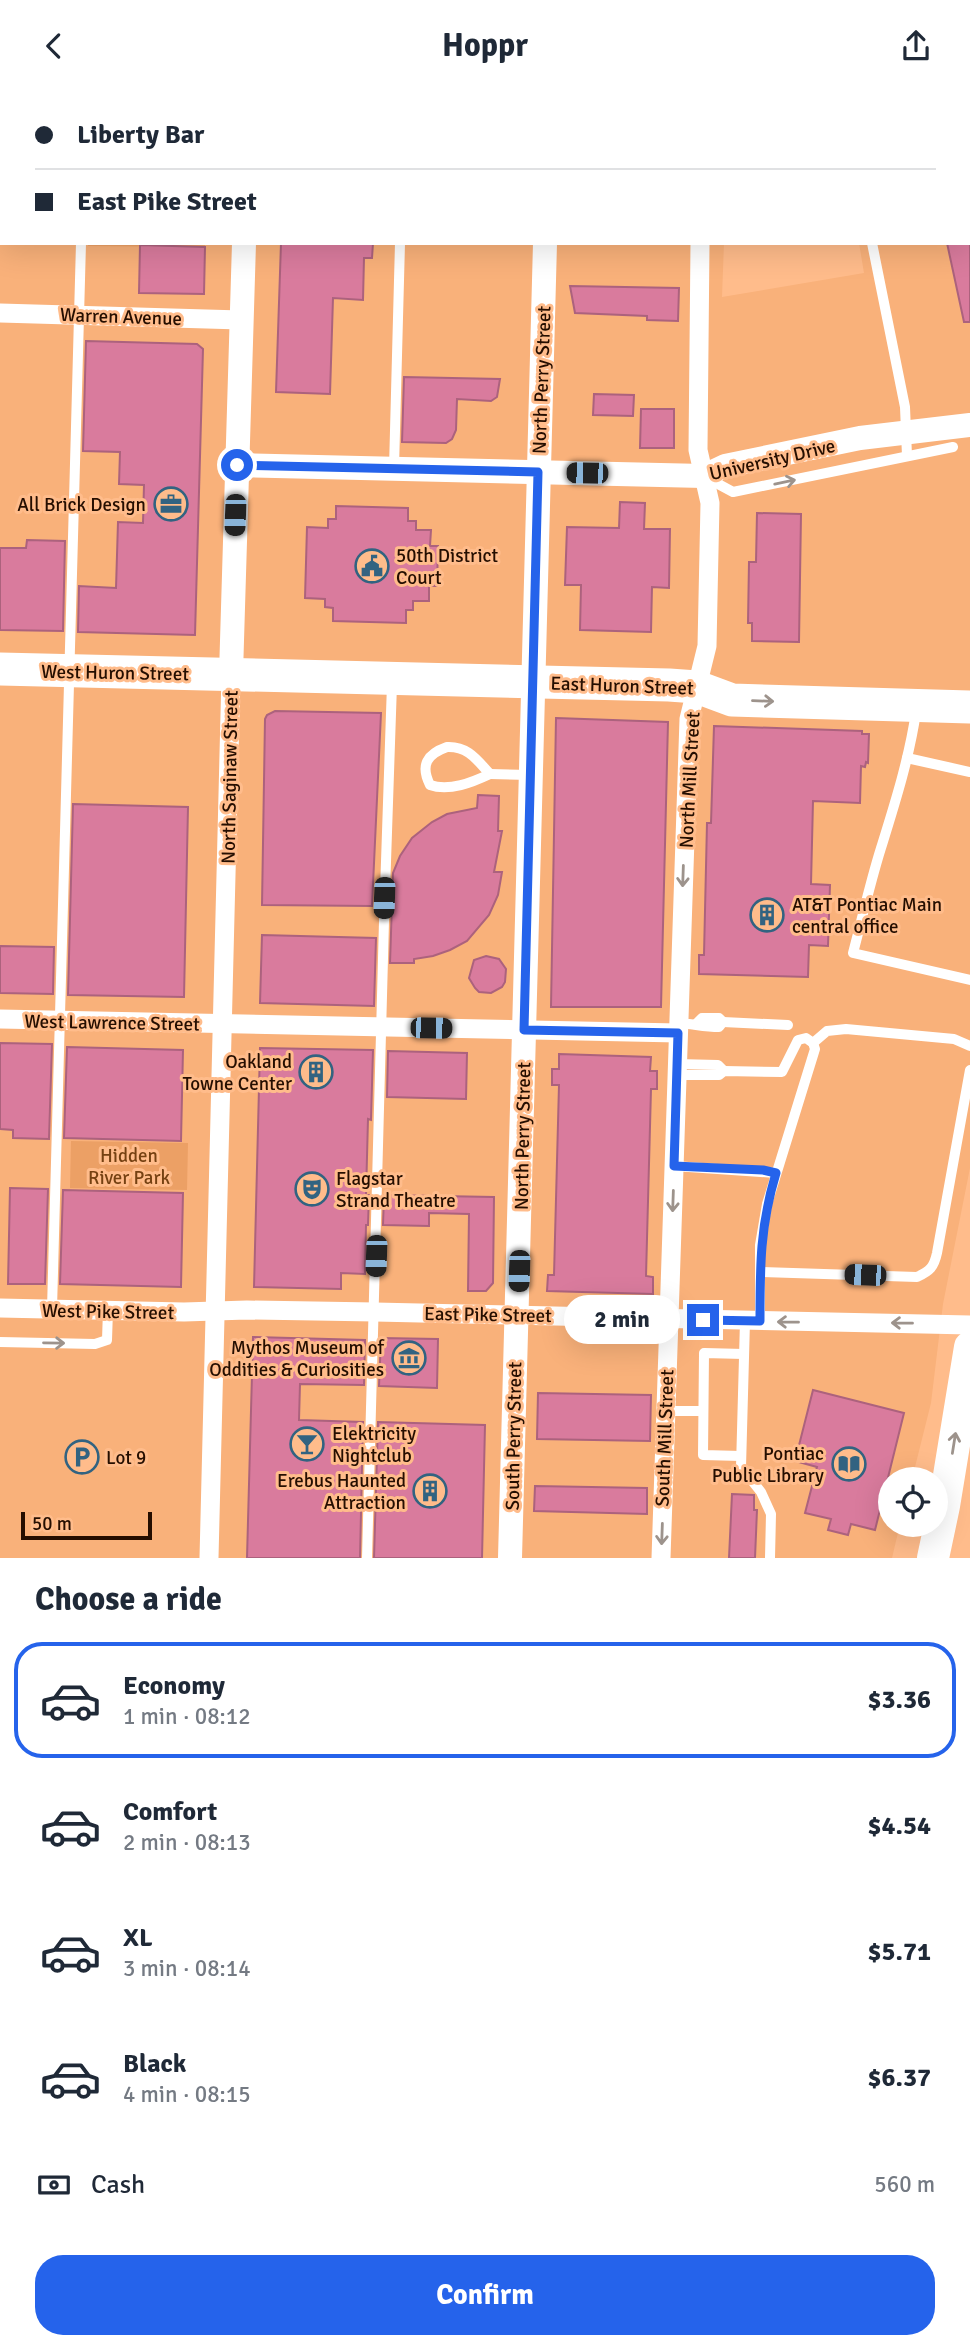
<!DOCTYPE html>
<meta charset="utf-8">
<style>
body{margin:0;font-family:Signika,sans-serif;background:#f6f6f7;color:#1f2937;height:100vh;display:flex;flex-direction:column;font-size:26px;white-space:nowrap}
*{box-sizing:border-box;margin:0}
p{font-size:23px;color:#747a83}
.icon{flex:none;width:38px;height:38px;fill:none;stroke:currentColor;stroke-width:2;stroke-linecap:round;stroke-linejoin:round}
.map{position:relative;height:1467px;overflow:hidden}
.sheet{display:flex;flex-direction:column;background:#fff;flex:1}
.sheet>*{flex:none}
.banner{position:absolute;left:0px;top:0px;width:971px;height:154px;box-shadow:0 7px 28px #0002;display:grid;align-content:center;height:154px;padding:0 35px;background:#fff}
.buttons{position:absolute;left:878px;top:1376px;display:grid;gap:14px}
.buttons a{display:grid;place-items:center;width:70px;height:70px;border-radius:50%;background:#fff;box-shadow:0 7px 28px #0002;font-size:35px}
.scale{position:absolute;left:21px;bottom:18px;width:131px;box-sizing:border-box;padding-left:7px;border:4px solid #250e00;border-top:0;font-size:19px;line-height:24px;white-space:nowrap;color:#250e00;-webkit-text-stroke:5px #ffbc8b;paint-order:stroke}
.end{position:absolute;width:32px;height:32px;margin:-16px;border:9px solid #2563eb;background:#fff;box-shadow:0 0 0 4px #fff}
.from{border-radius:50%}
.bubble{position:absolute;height:49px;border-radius:24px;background:#fff;box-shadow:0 7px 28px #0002;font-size:23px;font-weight:700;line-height:49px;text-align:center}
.car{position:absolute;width:21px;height:42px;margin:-21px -10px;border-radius:9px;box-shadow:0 0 5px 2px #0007;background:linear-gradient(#222 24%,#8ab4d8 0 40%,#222 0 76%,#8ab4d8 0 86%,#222 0)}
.banner b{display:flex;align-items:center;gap:24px;height:66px;font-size:26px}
.banner b+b{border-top:2px solid #e0e1e3}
.banner i{width:18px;height:18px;background:#1f2937}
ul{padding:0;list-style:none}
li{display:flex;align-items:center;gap:21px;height:116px;margin:0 14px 10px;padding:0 21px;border:4px solid transparent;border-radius:28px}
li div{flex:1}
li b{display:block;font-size:26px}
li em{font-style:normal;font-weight:700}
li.on{border-color:#2563eb}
li>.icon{width:63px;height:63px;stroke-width:1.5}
h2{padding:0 35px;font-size:32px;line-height:84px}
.pay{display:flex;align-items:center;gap:18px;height:77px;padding:0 35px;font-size:26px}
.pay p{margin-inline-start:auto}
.cta{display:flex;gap:14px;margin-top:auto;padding:14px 35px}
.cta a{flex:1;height:80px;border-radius:28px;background:#2563eb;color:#fff;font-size:28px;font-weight:700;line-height:80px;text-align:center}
header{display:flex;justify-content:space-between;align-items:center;height:91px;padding:0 35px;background:#fff;font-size:32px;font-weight:700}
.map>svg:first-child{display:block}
.built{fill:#f9b17a}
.green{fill:#eca065}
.building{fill:#d97b9d;stroke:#ac627d;stroke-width:2}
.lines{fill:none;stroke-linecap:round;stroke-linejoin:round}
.service{stroke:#fff;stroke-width:10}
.minor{stroke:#fff;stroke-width:19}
.tertiary{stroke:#fff;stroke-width:24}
.primary{stroke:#fff;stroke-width:32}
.trunk{stroke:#fff;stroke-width:33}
.oneway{stroke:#9d938c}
.route{stroke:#2563eb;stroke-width:9}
.labels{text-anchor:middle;stroke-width:6;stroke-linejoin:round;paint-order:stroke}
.street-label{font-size:19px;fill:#250e00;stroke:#ffbc8b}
.poi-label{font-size:19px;fill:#250e00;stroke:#ffbc8b;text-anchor:end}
.park-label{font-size:19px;fill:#754112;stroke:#ffbc8b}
</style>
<header><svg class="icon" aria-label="back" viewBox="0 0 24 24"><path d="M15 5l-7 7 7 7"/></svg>Hoppr<svg class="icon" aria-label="share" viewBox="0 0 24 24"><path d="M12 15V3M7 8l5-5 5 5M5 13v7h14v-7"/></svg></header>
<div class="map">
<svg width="970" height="1467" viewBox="0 0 970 1467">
<rect width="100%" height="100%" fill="#ffbc8b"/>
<path class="built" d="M0,0h574l-1,2h-571v150h722l-2,54 142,-24 -5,-30h111v-150h-38l2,-2h36v1077l-27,136 -12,99 -19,76h-21v45h9l-8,34h-892z"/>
<g class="green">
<path d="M88,152h117v4l-117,-1z"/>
<path d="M71,1050l117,2 -1,47 -117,-2z"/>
</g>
<g class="building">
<path d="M281,152h92l-1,15h-8l-1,42 -30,-2 -3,96 -54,-2z"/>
<path d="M947,152h23v79h-6z"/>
<path d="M140,154l65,2 -1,47 -65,-1z"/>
<path d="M570,195l109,2 -1,33 -31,-1v-4l-72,-3z"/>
<path d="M86,250l111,3 6,5 -8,286 -117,-3 1,-46 37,2 2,-66 25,1 1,-38 -25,-1 1,-32 -37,-1z"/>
<path d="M404,286l96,2 -3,18 -6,4 -34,-2 -1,31 -4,9 -6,4 -44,-1z"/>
<path d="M594,303l40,1 -1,21 -40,-1z"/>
<path d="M641,318h33v39h-34z"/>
<path d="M620,411l25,1 -1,26h26l-1,59 -17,-1 -1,45 -71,-2 1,-45h-16l2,-58 52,1z"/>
<path d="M336,415l72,2v13h8v9h15l-1,16h8l-1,40h-8v15h-16v9h-7v13l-73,-2v-13l-8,-1v-8l-20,-1 2,-71 21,1v-9h8z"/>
<path d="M757,422l44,1 -2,128 -47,-1v-18h-4l1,-61h7z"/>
<path d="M27,449l38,1 -2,90 -63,-1v-82h26z"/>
<path d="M275,620l106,2 -9,193 -110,-1 3,-186 2,-4z"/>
<path d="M556,627l112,4 -7,285h-110z"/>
<path d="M714,635l148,5v3h7l-1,29 -2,-1 -1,5 -4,-1 -1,37 -47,-2 -2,83 19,1 -2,61 -19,-1 -1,32 -109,-3v-19h5l3,-132h4z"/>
<path d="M478,704l21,1 -1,35h4l-8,41h8l-4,23 -9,20 -22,26 -17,9 -17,6 -19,3v4h-24l3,-90 7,-17 12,-18 20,-16 15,-8 30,-6z"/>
<path d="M73,713l115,3 -4,190 -116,-2z"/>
<path d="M262,844l114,3 -2,68 -114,-3z"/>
<path d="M0,855l54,1 -1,47 -53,-1z"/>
<path d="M486,865l13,3 7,10 -1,13 -3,5 -11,6 -12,-1 -4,-4 -6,-10 5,-18z"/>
<path d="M0,952l52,1 -3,95 -36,-1v-8l-13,-1z"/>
<path d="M67,956l116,3 -2,91 -117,-3z"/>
<path d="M260,957l113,2 -2,70 -3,-1 -2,76h3l-1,30h-2l-1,49 -24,-1v16l-87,-2z"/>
<path d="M388,960l79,2 -1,46 -79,-2z"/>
<path d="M559,963l92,3 -1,14h7v18h-6l-5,187 7,1v17l-106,-3 1,-16h6l5,-190h-7v-16h7z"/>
<path d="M10,1097l38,1 -3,95h-37z"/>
<path d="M63,1099l120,3 -2,94 -121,-3z"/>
<path d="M384,1104l110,2 -1,86 -7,8h-18l1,-77 -40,-1v13l-46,-1z"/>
<path d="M253,1246l112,3 -1,45 -64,-1 -1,36 64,2 -3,136h-113z"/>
<path d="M381,1247l57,1 -1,49 -58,-2z"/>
<path d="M813,1299l91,23 -29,117 -24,-6 -3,11 -20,-5 3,-11 -26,-6 12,-46 -22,-6z"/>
<path d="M538,1302l113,2 -1,46 -113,-2z"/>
<path d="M378,1331l107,3 -3,133h-108z"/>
<path d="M535,1395l112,2v26l-113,-3z"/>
<path d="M732,1403l22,1v15h3l-2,48h-26z"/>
</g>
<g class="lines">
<g class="service">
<path d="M404,2v-1"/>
<path d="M872,152l33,164 2,49"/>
<path d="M394,377l6,-225"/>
<path d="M707,387l26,14 220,-45"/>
<path d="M916,621c-7,47 -21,91 -35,136 -11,35 -19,71 -28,105l117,27"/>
<path d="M447,656c21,-1 30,13 43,27 -17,8 -41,18 -60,11 -10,-20 -3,-31 17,-38z"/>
<path d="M907,667l63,14"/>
<path d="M490,683l40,1"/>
<path d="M723,931l65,3"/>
<path d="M679,932c15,1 25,4 40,4l4,-5 -4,-4h-17l-5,5"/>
<path d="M813,952l14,-12 19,-2 108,10 16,7"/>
<path d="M677,973l41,1 6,6"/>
<path d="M677,984h42l5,-4 58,1 16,-32 8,-2 7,5 2,6 -48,155 -7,41v76"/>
<path d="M674,1075l102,7"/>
<path d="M760,1181l157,5c13,-6 17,-10 20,-24l33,-183"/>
<path d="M52,1218l29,-1066"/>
<path d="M745,1230l-4,146 20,25 10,22 -1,44"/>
<path d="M0,1251l95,2 12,-4 1,-30"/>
<path d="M665,1320h38"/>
<path d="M741,1365l-38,-1 1,-102 40,1"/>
<path d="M367,1467l17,-637 8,-237"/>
</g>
<g class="minor">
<path d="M785,2l4,-2"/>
<path d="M0,222l241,7"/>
<path d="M0,928l678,14"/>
<path d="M0,1217l184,4 63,-2 128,2 595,13"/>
<path d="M209,1467l22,-884"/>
<path d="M661,1467l28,-839 18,-73 3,-143 -12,-53 2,-207"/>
</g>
<g class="tertiary">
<path d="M239,0l1,2"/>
<path d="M555,2v-2"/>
<path d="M237,374l467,11 21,-10 135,-28 110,-13"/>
<path d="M231,583l13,-431"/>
<path d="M510,1467l35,-1315"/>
</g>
<path class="primary" d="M933,1467l11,-52 26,-159"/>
<path class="trunk" d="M0,578l669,16 28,2 35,13 238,7"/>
</g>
<defs><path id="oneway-shaft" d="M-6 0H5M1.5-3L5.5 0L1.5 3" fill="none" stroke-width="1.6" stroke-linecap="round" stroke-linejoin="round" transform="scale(1.75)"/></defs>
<g class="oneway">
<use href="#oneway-shaft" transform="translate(785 391) rotate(-12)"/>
<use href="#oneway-shaft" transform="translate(763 610) rotate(2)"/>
<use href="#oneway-shaft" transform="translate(683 785) rotate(92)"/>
<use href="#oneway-shaft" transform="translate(673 1110) rotate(92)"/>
<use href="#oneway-shaft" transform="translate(788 1231) rotate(-179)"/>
<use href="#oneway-shaft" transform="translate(902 1232) rotate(-179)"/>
<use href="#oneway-shaft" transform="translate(54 1252) rotate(1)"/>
<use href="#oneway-shaft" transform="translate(954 1352) rotate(-81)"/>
<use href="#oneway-shaft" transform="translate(662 1443) rotate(92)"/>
</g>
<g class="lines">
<path class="route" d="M237,374l301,7 -14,558 154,3 -4,133 89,4 13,3c-16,53 -16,93 -16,148l-57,-1"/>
</g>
<defs>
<symbol id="office-ring" viewBox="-11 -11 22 22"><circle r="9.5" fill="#ffbc8b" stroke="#326381" stroke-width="1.5"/><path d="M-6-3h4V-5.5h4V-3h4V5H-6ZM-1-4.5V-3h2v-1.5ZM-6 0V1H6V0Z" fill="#326381"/></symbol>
<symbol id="civic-ring" viewBox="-11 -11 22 22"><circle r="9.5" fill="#ffbc8b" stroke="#326381" stroke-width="1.5"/><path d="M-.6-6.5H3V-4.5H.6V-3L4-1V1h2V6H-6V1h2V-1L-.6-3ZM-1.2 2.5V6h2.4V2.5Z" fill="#326381"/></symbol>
<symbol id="building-ring" viewBox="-11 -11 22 22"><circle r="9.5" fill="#ffbc8b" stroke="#326381" stroke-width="1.5"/><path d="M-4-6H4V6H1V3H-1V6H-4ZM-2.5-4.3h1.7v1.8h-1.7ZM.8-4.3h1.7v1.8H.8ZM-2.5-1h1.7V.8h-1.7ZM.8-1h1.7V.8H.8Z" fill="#326381"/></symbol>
<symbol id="theatre-ring" viewBox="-11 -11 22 22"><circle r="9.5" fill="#ffbc8b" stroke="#326381" stroke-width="1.5"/><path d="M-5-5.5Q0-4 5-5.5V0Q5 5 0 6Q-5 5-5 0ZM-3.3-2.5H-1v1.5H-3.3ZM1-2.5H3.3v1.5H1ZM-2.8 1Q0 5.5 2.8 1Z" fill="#326381"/></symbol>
<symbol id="museum-ring" viewBox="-11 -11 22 22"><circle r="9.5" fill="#ffbc8b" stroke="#326381" stroke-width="1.5"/><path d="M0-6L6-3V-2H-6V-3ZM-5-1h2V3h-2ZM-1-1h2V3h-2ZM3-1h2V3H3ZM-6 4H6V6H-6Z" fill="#326381"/></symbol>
<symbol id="bar-ring" viewBox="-11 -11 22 22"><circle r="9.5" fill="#ffbc8b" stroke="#326381" stroke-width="1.5"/><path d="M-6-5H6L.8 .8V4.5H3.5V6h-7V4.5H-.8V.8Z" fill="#326381"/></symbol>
<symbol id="parking-ring" viewBox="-11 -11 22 22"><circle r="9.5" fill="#ffbc8b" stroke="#326381" stroke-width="1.5"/><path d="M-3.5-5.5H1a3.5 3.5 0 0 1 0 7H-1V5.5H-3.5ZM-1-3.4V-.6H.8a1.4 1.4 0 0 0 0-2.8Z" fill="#326381"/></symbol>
<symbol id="library-ring" viewBox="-11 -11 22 22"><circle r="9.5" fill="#ffbc8b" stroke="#326381" stroke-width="1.5"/><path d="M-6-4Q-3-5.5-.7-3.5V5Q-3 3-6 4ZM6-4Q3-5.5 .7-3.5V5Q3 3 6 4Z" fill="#326381"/></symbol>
</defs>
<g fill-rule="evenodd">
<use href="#office-ring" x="152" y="394" width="38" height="38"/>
<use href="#civic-ring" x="353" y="456" width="38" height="38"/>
<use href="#building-ring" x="748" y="805" width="38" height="38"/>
<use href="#building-ring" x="297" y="962" width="38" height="38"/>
<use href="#theatre-ring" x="293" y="1079" width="38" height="38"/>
<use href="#museum-ring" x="390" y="1248" width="38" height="38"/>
<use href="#bar-ring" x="288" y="1334" width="38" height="38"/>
<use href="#parking-ring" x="63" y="1347" width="38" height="38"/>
<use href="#library-ring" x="830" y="1354" width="38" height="38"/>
<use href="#building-ring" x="411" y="1381" width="38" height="38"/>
</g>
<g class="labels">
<g class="street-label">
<text transform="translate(121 225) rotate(2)" y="7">Warren Avenue</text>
<text transform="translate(541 289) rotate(-88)" y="7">North Perry Street</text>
<text transform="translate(772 368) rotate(-13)" y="7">University Drive</text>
<text transform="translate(115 581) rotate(1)" y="7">West Huron Street</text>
<text transform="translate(622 594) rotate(2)" y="7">East Huron Street</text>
<text transform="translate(229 686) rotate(-89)" y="7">North Saginaw Street</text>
<text transform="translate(689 689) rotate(-87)" y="7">North Mill Street</text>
<text transform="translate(112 931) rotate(1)" y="7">West Lawrence Street</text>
<text transform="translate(522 1045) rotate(-89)" y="7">North Perry Street</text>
<text transform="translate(108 1220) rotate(1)" y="7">West Pike Street</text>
<text transform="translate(488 1223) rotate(1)" y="7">East Pike Street</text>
<text transform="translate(513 1345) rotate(-89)" y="7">South Perry Street</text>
<text transform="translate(664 1347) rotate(-88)" y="7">South Mill Street</text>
</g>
<g class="poi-label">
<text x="146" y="420">All Brick Design</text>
<text x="396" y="471" text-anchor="start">50th District<tspan x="396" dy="22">Court</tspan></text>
<text x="792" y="820" text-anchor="start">AT&amp;T Pontiac Main<tspan x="792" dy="22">central office</tspan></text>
<text x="292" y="977">Oakland<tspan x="292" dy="22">Towne Center</tspan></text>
<text x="336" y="1094" text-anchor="start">Flagstar<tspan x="336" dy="22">Strand Theatre</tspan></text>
<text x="384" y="1263">Mythos Museum of<tspan x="384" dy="22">Oddities &amp; Curiosities</tspan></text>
<text x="332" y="1349" text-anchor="start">Elektricity<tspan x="332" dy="22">Nightclub</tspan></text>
<text x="824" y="1369">Pontiac<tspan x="824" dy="22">Public Library</tspan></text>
<text x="106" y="1373" text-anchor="start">Lot 9</text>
<text x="406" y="1396">Erebus Haunted<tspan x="406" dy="22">Attraction</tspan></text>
</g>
<g class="park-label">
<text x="129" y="1071">Hidden<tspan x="129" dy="22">River Park</tspan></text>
</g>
</g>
</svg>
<div class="buttons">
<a><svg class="icon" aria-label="locate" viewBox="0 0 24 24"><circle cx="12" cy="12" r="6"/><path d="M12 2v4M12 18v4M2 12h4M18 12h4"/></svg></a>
</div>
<div class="scale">50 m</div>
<i class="end from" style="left:237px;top:374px"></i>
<i class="end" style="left:703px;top:1229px"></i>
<div class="bubble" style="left:564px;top:1204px;width:116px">2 min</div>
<i class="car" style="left:587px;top:382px;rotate:271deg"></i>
<i class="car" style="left:235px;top:424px;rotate:182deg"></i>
<i class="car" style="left:384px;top:807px;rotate:182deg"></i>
<i class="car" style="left:431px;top:937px;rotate:91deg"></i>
<i class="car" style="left:376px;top:1165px;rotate:182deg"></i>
<i class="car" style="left:519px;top:1180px;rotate:182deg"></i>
<i class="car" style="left:865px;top:1184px;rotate:272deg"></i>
<div class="banner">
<b><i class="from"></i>Liberty Bar</b>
<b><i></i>East Pike Street</b>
</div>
</div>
<section class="sheet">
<h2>Choose a ride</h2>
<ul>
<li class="on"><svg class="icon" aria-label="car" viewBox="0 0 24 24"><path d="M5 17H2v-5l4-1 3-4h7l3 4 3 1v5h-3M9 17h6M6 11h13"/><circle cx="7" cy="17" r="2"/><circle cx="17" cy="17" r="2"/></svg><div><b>Economy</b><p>1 min · 08:12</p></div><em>$3.36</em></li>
<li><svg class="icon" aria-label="car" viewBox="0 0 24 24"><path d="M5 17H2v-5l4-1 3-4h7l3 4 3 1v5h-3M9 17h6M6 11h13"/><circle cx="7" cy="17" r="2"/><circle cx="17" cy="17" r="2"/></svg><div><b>Comfort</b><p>2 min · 08:13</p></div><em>$4.54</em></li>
<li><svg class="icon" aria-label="car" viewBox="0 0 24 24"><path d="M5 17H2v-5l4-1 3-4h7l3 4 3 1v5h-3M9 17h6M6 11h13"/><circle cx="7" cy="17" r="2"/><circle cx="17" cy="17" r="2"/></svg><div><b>XL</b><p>3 min · 08:14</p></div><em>$5.71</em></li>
<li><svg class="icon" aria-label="car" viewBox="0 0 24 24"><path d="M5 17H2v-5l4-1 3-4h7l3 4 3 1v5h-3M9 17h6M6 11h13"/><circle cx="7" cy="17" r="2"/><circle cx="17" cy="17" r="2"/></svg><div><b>Black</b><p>4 min · 08:15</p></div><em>$6.37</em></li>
</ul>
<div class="pay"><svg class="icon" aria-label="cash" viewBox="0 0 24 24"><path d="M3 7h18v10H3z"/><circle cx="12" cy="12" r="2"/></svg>Cash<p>560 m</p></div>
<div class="cta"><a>Confirm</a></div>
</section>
